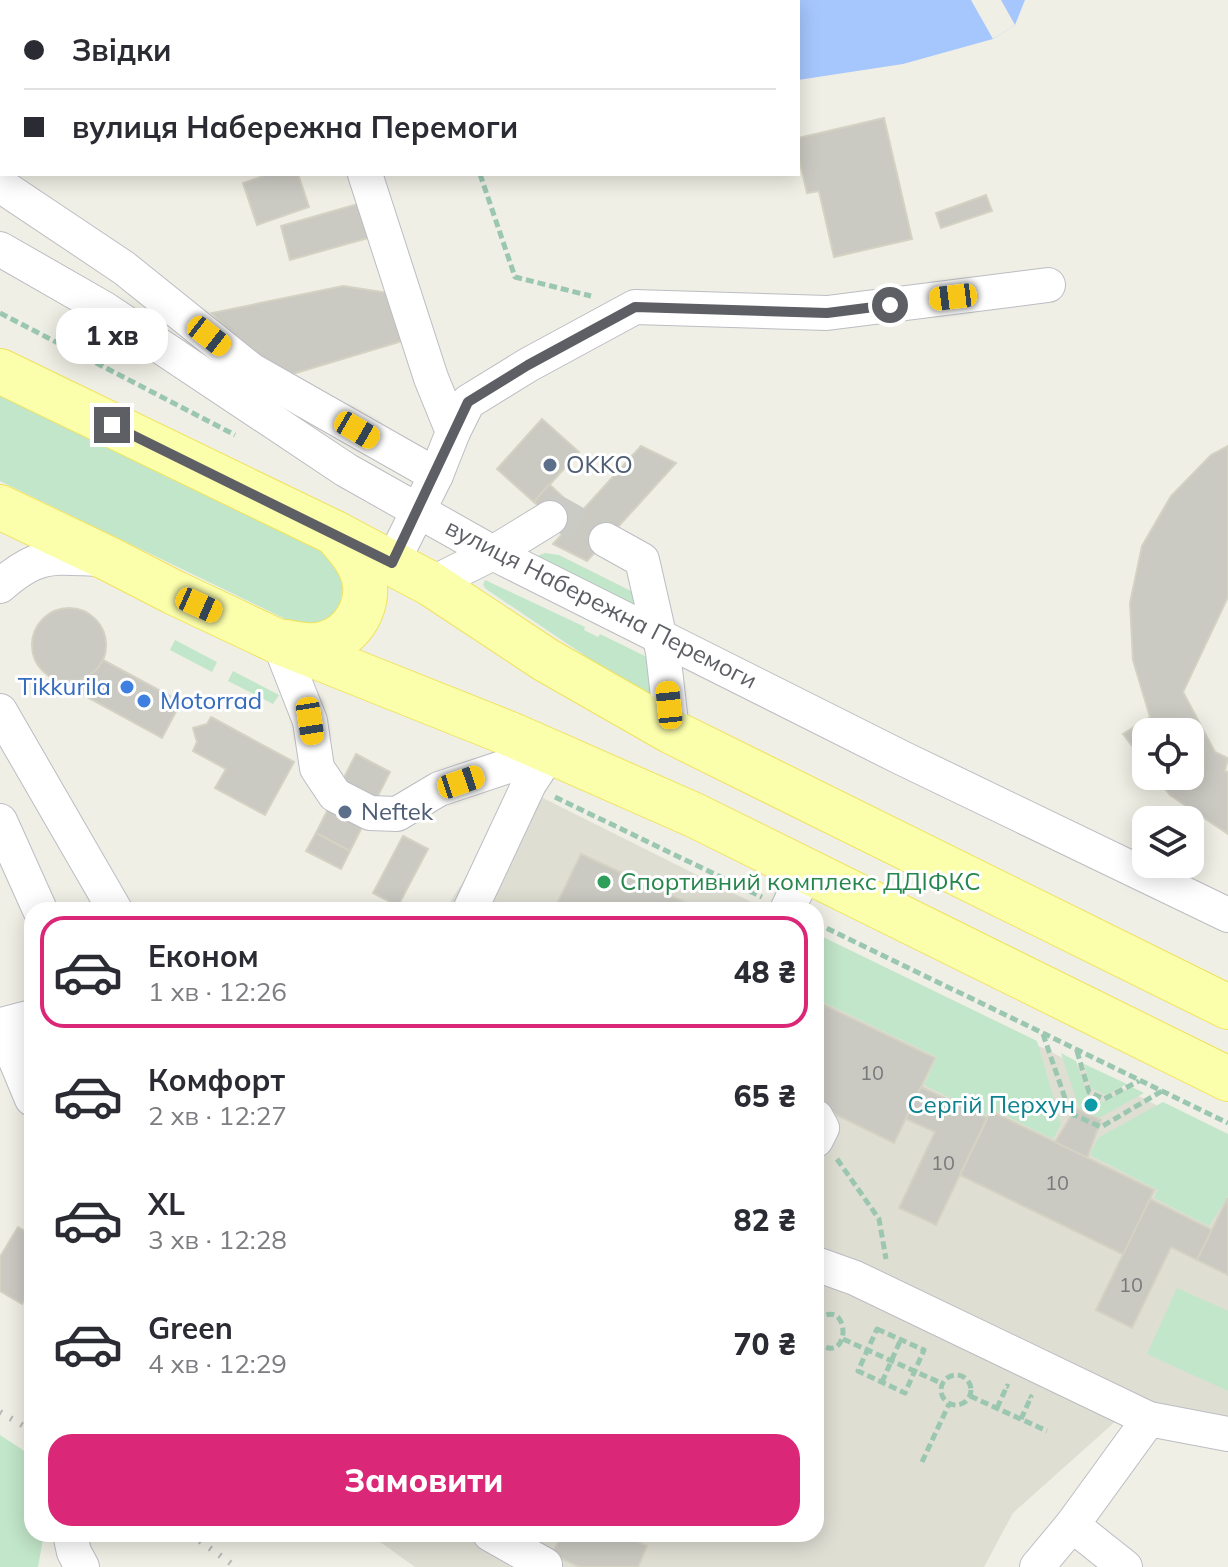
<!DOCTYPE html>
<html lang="uk">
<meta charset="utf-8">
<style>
body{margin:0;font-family:Mulish,sans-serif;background:#f2f2f3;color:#2b2b33;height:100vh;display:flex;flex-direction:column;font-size:30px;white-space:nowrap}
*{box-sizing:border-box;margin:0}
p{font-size:26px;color:#7c7c81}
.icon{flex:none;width:44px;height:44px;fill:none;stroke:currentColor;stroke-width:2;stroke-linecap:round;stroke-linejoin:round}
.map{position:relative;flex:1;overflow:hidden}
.drawer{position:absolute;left:24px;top:902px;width:800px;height:640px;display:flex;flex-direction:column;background:#fff;border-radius:24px;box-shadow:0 4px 20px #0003}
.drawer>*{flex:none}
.hud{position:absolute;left:0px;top:0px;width:800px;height:176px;box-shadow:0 4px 20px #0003;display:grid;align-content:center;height:176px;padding:0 24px;background:#fff}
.buttons{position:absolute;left:1132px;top:718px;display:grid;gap:16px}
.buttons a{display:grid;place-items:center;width:72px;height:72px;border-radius:16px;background:#fff;box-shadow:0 4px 20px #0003;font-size:40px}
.end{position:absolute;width:36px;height:36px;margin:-18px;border:10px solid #5d5f65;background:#fff;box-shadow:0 0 0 4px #fff}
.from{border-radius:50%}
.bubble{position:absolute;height:56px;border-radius:24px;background:#fff;box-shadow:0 4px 20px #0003;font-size:26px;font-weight:800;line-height:56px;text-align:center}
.car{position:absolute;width:24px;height:48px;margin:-24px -12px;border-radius:10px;box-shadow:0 0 6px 2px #0007;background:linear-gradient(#f5c518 24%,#345 0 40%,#f5c518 0 76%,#345 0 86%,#f5c518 0)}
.hud b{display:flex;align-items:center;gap:28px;height:76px;font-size:30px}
.hud b+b{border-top:2px solid #e1e1e2}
.hud i{width:20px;height:20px;background:#2b2b33}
ul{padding:14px 0 0;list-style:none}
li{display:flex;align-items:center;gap:24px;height:112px;margin:0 16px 12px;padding:0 8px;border:4px solid transparent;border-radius:24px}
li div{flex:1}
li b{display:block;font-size:30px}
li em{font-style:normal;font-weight:800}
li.current{border-color:#db2777}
li>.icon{width:72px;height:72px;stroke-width:1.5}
.primary-button{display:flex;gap:16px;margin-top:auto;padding:16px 24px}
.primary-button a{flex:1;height:92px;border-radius:24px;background:#db2777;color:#fff;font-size:32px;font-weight:800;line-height:92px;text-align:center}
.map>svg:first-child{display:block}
.education{fill:#dfded3}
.green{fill:#c2e6c9}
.water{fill:#a6c7fe}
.pier{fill:#efefe5}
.building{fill:#cac9c2;stroke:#d4d2c3;stroke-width:2}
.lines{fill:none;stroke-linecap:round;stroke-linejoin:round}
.minor-tunnel{stroke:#cacbc5;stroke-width:34;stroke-dasharray:34 17;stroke-linecap:butt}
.minor-casing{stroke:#bcbdc3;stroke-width:36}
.major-casing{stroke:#f0e35e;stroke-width:46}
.path{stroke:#9bc7b0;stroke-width:5;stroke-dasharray:8 4;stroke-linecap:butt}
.minor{stroke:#fff;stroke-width:34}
.major{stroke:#fbfeab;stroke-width:44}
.rail{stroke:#b8b8b9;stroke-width:6;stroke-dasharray:2 10;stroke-linecap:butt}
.route{stroke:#5d5f65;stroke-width:10}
.service-dot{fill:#5c6f8a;stroke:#fff;stroke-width:3}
.shop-dot{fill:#3f7fe0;stroke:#fff;stroke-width:3}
.leisure-dot{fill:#2e9e5b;stroke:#fff;stroke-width:3}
.culture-dot{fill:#0f9aa8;stroke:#fff;stroke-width:3}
.labels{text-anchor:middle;stroke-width:6;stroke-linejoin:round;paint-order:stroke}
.number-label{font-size:20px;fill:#787a7c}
.service-label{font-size:24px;fill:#4e5e75;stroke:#fff;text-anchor:start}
.street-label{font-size:24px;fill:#5d5f65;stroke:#fff}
.shop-label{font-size:24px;fill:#366cbe;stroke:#fff;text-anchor:end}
.leisure-label{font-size:24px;fill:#27864d;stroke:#fff;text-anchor:start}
.culture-label{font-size:24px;fill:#0d838f;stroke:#fff;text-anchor:end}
</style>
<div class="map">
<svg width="1228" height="1567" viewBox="0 0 1228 1567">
<rect width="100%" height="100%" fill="#efefe5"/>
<g class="education">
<path d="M523,788l244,122h-322z"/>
<path d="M816,934l412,207v281l-102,-10 -113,101 -29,54h-569l-46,-33h447z"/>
</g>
<g class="green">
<path d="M0,388l330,168c16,22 15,33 6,58l-21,10 -17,1 -298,-144z"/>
<path d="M545,553l14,2 70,35 8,5 11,27 -125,-60z"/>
<path d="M485,580l100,47 -1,3 14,7 2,-3 55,27 5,24 -10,10 -23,-11 -141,-95 -3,-4z"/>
<path d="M175,640l42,22 -5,10 -42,-22z"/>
<path d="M233,671l46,24 -6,9 -45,-23z"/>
<path d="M823,937l214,104 24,83 -8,15 -63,-31 -4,7 -62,-30 13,-28 -116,-56 -5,10v-59z"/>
<path d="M1061,1053l15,8 12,35 15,6 29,-15 12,6 -45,25 -20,-10z"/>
<path d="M1084,1064l43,20 -21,11 -15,-7z"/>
<path d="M1163,1102l65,32v62l-19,30 -55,-28 4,-8 -68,-35 8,-17z"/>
<path d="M1177,1288l51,23v80l-81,-37z"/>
<path d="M0,1435l32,21v78h12l-6,33h-38z"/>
</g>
<g class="water">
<path d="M0,0h167l1,2h-166v130z"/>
<path d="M564,0h461l-10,25 -22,14 -90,25 -105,16v-78z"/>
</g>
<path class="pier" d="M971,0h30l14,25 -22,14z"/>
<g class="building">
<path d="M184,0h73l-5,2z"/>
<path d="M884,118l28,121 -78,18 -15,-66 -12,2 -9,-39v-16z"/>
<path d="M269,174h29l11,33 -52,18 -14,-42z"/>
<path d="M986,195l6,16 -51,17 -5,-15z"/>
<path d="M365,202l10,34 -85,24 -9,-34z"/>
<path d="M343,286l45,7 14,48 -123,37 -67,-65z"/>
<path d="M542,419l37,33 -45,50 -37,-33z"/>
<path d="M641,446l35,17 -89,98 -34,-17 12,-13 -31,-29 15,-18 31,29z"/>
<path d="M1228,446v151l-45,95 32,60 13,6 -3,13 3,1v62l-58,-39 -15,-19h35v-44h-44v32l-23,-30 27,-17 -17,-57 -3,-57 12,-57 29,-50 40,-41z"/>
<circle cx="69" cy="645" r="37"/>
<path d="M103,660l78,42 -19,36 -106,-58 25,1 16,-12z"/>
<path d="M211,717l83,45 -29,53 -50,-27 11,-19 -33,-18 4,-9 -4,-14 14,-4z"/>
<path d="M356,754l34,18 -40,79 -34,-18z"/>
<path d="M316,833l34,18 -9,18 -35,-18z"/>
<path d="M403,836l25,13 -30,57 -25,-13z"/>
<path d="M581,854l118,55 -145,1z"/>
<path d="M822,1004l113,54 -41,85 -78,-38v-89z"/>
<path d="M921,1087l66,31 -51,107 -37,-17 36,-76 -29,-13z"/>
<path d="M1076,1108l25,12 -14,38 -32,-16z"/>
<path d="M991,1111l163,79 -30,65 -164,-80z"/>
<path d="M1150,1199l62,31 -15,30 -26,-13 -39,81 -36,-18z"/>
<path d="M1227,1199h1v76l-31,-15z"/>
<path d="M18,1227l14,8v52l-10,17 -22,-13v-34z"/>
<path d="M562,1534h59l26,12 -9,21h-59l-27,-13z"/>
</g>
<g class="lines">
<path class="minor-tunnel" d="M550,518l8,-5 48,27"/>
<defs>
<g id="minor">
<path d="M303,0l1,2"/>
<path d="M365,174l66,204 22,54 -17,43 -44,88"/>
<path d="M0,185l124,83 127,102 185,105"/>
<path d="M0,249l103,59 243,162 147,83 409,205 326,157"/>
<path d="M453,432l15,-30 60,-37 107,-58 192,6 221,-28"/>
<path d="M606,540l36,20 21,92 9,80"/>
<path d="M431,584l62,-31 57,-35"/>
<path d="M0,586c40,-35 53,-28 103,-27"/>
<path d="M279,642l31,79 7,47 18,27 35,18 27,1 42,-25 111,-37"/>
<path d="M0,711l115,199"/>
<path d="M0,821l40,89"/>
<path d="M470,910l59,-126 21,-32"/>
<path d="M787,910l19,-39"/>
<path d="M32,1017l-31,8 31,74"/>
<path d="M816,1117l6,11 -6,12"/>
<path d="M816,1264l39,14 294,141"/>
<path d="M1072,1525l53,42"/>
<path d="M70,1534l4,18 8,15"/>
<path d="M490,1534l55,31"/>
<path d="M1037,1567l35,-42 77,-106 79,15"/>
</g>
<g id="major">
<path d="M0,371l335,162 96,51 115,76 126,72 556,275"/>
<path d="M0,507l109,52 64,33 106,50 231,92 184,81 534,264"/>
<path d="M286,642c11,2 26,5 37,2 30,-7 49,-40 40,-69 -5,-17 -17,-29 -28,-42"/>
</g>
</defs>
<use href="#minor" class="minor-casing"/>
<use href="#major" class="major-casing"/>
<g class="path">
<path d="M440,0l1,2"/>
<path d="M480,174l35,103 76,19"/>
<path d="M0,313l235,122"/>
<path d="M555,797l207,100"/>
<path d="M816,923l412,200"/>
<path d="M1043,1034l27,79 31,14 61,-36"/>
<path d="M1077,1051l12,41 15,7 35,-18"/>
<path d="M837,1159l42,60 7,40"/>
<path d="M816,1321c36,-30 36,51 0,20"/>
<path d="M877,1329l47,21 -19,43 -47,-22z"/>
<path d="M843,1339l98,44"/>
<circle cx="956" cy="1390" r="15"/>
<path d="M882,1382l19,-43"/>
<path d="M970,1396l77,35"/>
<path d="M997,1408l10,-22 2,1"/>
<path d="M1021,1419l10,-22 -2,-1"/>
<path d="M922,1462l27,-58"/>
</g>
<use href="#minor" class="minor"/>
<use href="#major" class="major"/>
<g class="rail">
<path d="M0,1412l32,19"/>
<path d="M190,1534l46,33"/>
</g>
</g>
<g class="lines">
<path class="route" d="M112,425l280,138 76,-161 60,-37 107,-58 192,6 63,-8"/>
</g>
<g class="service-dot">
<circle cx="550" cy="465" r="8"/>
<circle cx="345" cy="812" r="8"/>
</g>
<g class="shop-dot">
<circle cx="127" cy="687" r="8"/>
<circle cx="144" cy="701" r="8"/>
</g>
<circle class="leisure-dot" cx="604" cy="882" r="8"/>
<circle class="culture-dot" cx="1091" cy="1105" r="8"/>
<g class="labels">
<g class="number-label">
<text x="872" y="1080">10</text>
<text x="943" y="1170">10</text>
<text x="1057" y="1190">10</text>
<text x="1131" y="1292">10</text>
</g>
<g class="service-label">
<text x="566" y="473">OKKO</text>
<text x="361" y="820">Neftek</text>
</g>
<g class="street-label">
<text transform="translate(601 604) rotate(27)" y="8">вулиця Набережна Перемоги</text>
</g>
<g class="shop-label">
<text x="111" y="695">Tikkurila</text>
<text x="160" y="709" text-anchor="start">Motorrad</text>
</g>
<g class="leisure-label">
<text x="620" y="890">Спортивний комплекс ДДІФКС</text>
</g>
<g class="culture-label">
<text x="1075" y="1113">Сергій Перхун</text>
</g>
</g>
</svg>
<div class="buttons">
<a><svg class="icon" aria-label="locate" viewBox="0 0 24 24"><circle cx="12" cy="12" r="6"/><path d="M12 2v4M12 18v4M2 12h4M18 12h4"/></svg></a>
<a><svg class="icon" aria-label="layers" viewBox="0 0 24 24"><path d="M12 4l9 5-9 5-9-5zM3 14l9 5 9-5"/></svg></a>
</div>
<i class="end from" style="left:890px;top:305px"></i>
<i class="end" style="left:112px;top:425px"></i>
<div class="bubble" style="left:56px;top:308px;width:112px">1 хв</div>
<i class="car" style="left:953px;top:297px;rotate:263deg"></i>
<i class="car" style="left:209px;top:336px;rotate:128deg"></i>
<i class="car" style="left:357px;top:430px;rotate:120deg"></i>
<i class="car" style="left:199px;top:605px;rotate:114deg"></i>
<i class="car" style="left:669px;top:705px;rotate:354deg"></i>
<i class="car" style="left:310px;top:721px;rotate:171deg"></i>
<i class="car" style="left:461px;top:782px;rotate:71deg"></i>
<div class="hud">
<b><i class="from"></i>Звідки</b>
<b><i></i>вулиця Набережна Перемоги</b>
</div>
<section class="drawer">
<ul>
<li class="current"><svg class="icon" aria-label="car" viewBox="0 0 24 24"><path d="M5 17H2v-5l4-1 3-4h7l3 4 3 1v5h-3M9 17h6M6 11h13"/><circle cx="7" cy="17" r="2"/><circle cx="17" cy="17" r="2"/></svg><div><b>Економ</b><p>1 хв · 12:26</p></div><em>48 ₴</em></li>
<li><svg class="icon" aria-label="car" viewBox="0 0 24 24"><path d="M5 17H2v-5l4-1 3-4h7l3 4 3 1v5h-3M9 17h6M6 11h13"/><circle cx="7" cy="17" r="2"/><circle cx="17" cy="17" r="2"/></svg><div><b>Комфорт</b><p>2 хв · 12:27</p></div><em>65 ₴</em></li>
<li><svg class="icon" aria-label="car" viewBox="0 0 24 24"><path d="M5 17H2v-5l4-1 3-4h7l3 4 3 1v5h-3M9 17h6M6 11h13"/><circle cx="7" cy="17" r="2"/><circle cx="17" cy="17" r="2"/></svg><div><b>XL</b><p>3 хв · 12:28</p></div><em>82 ₴</em></li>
<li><svg class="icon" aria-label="car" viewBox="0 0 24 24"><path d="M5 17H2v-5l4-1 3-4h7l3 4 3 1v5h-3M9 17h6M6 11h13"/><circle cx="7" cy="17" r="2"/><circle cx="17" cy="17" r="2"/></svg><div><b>Green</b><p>4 хв · 12:29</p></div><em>70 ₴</em></li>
</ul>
<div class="primary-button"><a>Замовити</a></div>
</section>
</div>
